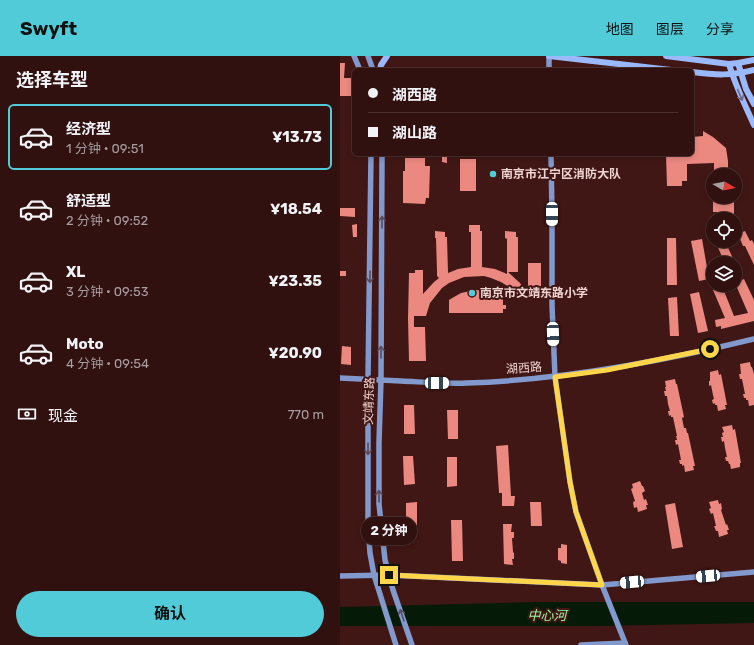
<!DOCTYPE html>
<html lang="zh">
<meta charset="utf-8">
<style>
body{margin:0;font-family:Rubik,"Noto Sans SC",sans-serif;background:#3c1f1e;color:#f1f3f6;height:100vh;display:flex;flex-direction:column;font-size:15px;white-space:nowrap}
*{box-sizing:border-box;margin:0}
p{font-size:13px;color:#a89d9f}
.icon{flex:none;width:22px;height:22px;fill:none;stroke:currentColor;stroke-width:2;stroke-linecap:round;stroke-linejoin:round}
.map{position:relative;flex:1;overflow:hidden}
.panel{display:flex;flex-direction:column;background:#301110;width:340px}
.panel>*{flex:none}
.guide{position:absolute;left:12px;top:12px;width:342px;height:88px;border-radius:6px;box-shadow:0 2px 6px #0003,0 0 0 1px #4b3130;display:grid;align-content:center;height:88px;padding:0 16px;background:#301110}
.needle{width:26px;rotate:100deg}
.fabs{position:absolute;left:366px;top:112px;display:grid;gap:8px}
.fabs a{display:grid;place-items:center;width:36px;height:36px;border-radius:50%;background:#301110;box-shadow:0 2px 6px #0003,0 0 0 1px #4b3130;font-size:20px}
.end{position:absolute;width:18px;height:18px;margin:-9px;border:5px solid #ffd54a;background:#111;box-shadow:0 0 0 2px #111}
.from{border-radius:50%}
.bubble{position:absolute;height:28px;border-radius:14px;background:#301110;box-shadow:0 2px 6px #0003,0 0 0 1px #4b3130;font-size:13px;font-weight:700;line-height:28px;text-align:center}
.car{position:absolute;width:12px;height:24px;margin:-12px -6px;border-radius:5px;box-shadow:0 0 3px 1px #0007;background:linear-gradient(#fff 24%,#345 0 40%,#fff 0 76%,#345 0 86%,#fff 0)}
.guide b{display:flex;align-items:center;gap:14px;height:38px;font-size:15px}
.guide b+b{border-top:1px solid #4b3130}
.guide i{width:10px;height:10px;background:#f1f3f6}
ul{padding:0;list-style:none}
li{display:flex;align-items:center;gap:12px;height:66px;margin:0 8px 6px;padding:0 8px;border:2px solid transparent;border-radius:6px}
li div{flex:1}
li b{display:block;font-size:15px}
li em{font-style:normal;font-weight:700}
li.active{border-color:#52cbd9}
li>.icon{width:36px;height:36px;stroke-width:1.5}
h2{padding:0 16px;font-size:18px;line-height:48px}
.pay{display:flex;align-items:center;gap:10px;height:44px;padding:0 16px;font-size:15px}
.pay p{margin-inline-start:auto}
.button{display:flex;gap:8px;margin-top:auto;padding:8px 16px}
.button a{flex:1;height:46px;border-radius:24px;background:#52cbd9;color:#111;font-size:16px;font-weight:700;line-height:46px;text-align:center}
header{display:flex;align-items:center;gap:24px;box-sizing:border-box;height:56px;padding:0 20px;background:#52cbd9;color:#111}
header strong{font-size:19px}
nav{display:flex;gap:22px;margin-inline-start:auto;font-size:14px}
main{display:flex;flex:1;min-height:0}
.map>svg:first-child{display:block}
.water{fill:#051b07}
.building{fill:#eb8981}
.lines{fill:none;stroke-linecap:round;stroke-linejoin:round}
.secondary{stroke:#8299cd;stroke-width:5.5}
.primary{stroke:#9bb9fd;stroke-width:6}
.oneway{stroke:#6e6889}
.oneway2{stroke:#5a4b5f}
.route{stroke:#ffd54a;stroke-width:5}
.poi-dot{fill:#52cbd9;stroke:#401715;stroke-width:1.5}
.labels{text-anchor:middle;stroke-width:4;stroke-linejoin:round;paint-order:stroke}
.poi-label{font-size:12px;font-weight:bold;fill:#efd3cf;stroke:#401715;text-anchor:start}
.street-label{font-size:12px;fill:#efd3cf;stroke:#401715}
.water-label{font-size:13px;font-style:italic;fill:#99f8a0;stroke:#401715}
</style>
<header>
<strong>Swyft</strong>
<nav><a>地图</a><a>图层</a><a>分享</a></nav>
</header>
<main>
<section class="panel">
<h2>选择车型</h2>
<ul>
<li class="active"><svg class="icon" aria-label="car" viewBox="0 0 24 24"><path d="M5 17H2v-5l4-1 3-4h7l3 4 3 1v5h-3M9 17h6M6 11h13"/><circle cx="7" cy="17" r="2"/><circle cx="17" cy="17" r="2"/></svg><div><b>经济型</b><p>1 分钟 · 09:51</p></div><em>¥13.73</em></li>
<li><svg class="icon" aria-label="car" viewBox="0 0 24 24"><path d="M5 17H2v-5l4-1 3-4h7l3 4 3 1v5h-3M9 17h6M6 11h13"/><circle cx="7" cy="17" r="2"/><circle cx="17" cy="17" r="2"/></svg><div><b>舒适型</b><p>2 分钟 · 09:52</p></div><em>¥18.54</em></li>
<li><svg class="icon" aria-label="car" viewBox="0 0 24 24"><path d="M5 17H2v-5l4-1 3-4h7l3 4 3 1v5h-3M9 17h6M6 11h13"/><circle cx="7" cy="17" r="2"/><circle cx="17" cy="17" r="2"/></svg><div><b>XL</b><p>3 分钟 · 09:53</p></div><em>¥23.35</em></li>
<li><svg class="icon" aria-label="car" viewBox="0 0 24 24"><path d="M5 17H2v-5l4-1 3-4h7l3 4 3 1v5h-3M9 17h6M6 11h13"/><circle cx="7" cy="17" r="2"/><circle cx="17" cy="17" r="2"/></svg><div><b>Moto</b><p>4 分钟 · 09:54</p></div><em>¥20.90</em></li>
</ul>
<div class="pay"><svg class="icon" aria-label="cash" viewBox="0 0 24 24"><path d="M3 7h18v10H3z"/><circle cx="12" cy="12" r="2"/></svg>现金<p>770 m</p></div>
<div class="button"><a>确认</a></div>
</section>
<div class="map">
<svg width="414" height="589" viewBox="0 0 414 589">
<rect width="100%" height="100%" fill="#401715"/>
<path class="water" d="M196,546h218v21l-157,3h-257v-19z"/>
<g class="building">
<path d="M0,7h5l-1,15h7l1,18h-12z"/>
<path d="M363,75l10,6 13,11 2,13v14h-14v-12l-27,1v17h-5v5h-15l-1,-32h26v-17l11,-1z"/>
<path d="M102,98h5v9l-5,-1z"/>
<path d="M65,102h20v8h5l-1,32h-3l-1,6 -22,-1v-32h2z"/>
<rect x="120" y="103" width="16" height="32"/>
<path d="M373,141h21v20h-9v-5h-12z"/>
<path d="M0,152h15v9l-15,-1z"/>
<path d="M17,168v13h-4l-1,-12z"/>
<path d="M129,169h11v6h2v36l13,2 12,5v-35l-2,-1v-7l11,1v5h2v35h-10l12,11 4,6 -6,6 -7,-7 -10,-6 -10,-4 -7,-2 -20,1 -15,6 -7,5 -12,15 -4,13h-12v11h11l1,34h-17l-1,-43 1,-45h6v-3h8v24l11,-12 5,-4 -2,-2v-5l-1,-33h-1v-7l10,1v5h2l1,36 10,-4 13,-2v-35h-2z"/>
<path d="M405,175l5,10 2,-1 2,4v21l-9,-19h-2l-5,-12z"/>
<path d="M327,182h9l1,47h-10z"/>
<path d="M362,183l7,40 -10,2 -8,-40z"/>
<path d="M375,185h10l10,22h-10z"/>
<rect x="188" y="207" width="13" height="33"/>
<rect x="0" y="215" width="6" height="5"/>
<path d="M404,223l10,21v21l-33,8v-3l-5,1 -1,-7 10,-2 -12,-28 9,-4 12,30 14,-3 -13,-30z"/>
<path d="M135,234l12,1 13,7 3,1v6h3v4h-3v4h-54v-13l5,-3 7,-4z"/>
<path d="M359,236l9,39 -10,2 -8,-39z"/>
<path d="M337,241l2,39h-9l-2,-38z"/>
<path d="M2,290l9,1v18l-10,-1z"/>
<path d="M410,306l1,5h1l2,7v31l-5,1 -1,-6h-2v-2h-2l-1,-4h2l-3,-15h-2l-1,-5h2l-1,-10z"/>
<path d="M378,314l1,5 2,-1 6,31h-2l1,4 -8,2 -1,-6h-2v-2l-2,1 -1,-4 2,-1 -1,-4 -2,-10 -2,1v-5h1v-9z"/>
<path d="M335,323l1,5h1l7,33 -2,1 2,10h2l1,5h1l7,33h-2l1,4 -9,2 -1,-7 -2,1v-2h-2l-1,-4h2l-3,-16 -2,1 -1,-5h2l-1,-4h1l-4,-19h-2v-2l-2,1 -1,-5h2l-2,-7 -1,-8h-2l-1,-5h2l-1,-4h1l-1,-6z"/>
<path d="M64,349h10l1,29h-11z"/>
<path d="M107,354h11v29h-10z"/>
<path d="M392,369l1,5 2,-1 6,34h-1v4l-9,2 -1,-5h-1l-1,-3h-2l-1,-4h2l-2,-9 -1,-7 -2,1 -1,-5h2l-1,-4 2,-1 -2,-5z"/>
<path d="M168,389l3,51h4l-1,10h-12v-13h-3l-3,-47z"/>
<path d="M63,400h10l2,28 -11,1z"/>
<path d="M107,401h10v29l-10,1z"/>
<path d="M300,425l2,5h1l2,5 -3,2 2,7 2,-1 2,6h-2l1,4 -9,3 -1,-5 -3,1 -1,-6 2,-1 -4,-12 2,-1 -1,-4z"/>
<path d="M378,444l1,4 2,-1 1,6 -1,1 5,15 1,-1 2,6h-2l1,4 -9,3 -1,-6h-2l-2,-5h2l-3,-13 -2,1 -2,-5 2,-1 -2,-6z"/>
<path d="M77,446v30h-11v-29z"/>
<path d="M190,446h11l1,24h-11z"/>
<path d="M335,447l8,44 -11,2 -7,-44z"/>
<path d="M111,464h11l1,41h-11z"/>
<path d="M163,468h9l-1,8h3v6h-2l1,14 1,1v6h-2l1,6 -9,-1z"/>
<path d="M221,488l6,1v19l-6,-1v-2l-3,-1v-12h3z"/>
</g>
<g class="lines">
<g class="secondary">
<path d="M14,0l6,14"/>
<path d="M28,0l5,14"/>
<path d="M209,0v14"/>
<path d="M31,98l-3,225v146l2,28 4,22 22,70"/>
<path d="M42,98l-1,226 -2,62v62l6,56 8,30 19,55"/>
<path d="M211,98l1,60v91l3,72 15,105 6,30 26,73 24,60"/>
<path d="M0,322c20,1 40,2 61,3 22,1 44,3 66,2 97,-3 193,-21 287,-44"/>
<path d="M0,520l49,-1 213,10 152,-13"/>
<path d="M241,589l44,-2"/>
</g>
<g class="primary">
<path d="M209,0l122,14"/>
<path d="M326,0l63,8 9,-1 16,-3"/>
<path d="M398,7l8,26 8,15"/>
<path d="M389,8c6,21 16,41 25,61"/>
<path d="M40,14l1,-5 6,-9"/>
<path d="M352,16c23,3 40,4 62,-2"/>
</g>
</g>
<defs><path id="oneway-shaft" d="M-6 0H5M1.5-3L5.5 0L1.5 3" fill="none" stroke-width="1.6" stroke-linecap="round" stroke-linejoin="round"/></defs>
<use class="oneway" href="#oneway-shaft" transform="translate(400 39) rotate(66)"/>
<g class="oneway2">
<use href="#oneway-shaft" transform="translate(42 166) rotate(-90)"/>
<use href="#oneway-shaft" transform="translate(30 221) rotate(91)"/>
<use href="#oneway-shaft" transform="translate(41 296) rotate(-90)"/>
<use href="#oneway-shaft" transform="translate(28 393) rotate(90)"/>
<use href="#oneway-shaft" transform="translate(39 440) rotate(-91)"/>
<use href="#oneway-shaft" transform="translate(62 559) rotate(-109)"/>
</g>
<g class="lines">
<path class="route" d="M49,519l213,10 -26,-73 -6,-30 -15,-105 52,-7 103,-21"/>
</g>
<g class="poi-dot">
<circle cx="153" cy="118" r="4"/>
<circle cx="132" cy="237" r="4"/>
</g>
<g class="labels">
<g class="poi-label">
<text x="161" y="122">南京市江宁区消防大队</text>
<text x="140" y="241">南京市文靖东路小学</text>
</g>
<g class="street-label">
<text transform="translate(184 312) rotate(-4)" y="4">湖西路</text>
<text transform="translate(29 345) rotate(-88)" y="4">文靖东路</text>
</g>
<g class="water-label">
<text x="207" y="564">中心河</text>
</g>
</g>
</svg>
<div class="fabs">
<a><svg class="needle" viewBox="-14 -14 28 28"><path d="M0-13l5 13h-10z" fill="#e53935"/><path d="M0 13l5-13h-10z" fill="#a89d9f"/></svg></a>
<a><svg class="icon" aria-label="locate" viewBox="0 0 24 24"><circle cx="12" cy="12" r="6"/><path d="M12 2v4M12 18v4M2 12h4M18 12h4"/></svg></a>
<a><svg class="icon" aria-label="layers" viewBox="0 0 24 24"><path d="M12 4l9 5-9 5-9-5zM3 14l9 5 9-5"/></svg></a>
</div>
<i class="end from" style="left:370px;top:293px"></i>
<i class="end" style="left:49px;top:519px"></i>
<div class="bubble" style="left:21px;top:461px;width:56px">2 分钟</div>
<i class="car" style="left:212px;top:158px;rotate:180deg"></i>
<i class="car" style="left:213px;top:278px;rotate:178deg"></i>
<i class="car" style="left:97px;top:327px;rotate:90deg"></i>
<i class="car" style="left:368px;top:520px;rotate:265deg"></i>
<i class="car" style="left:292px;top:526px;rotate:265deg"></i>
<div class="guide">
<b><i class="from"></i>湖西路</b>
<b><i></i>湖山路</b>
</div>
</div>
</main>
